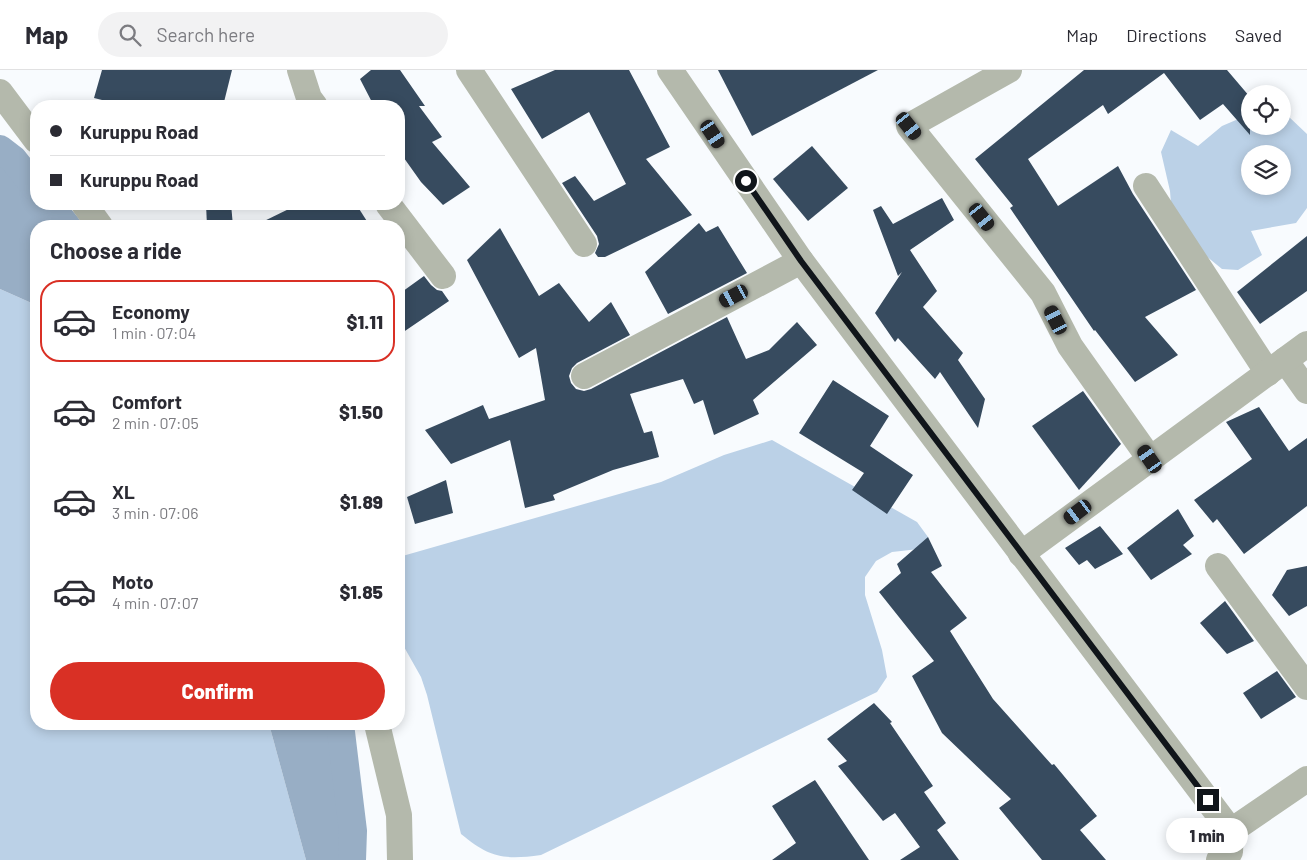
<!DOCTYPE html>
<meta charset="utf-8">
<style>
body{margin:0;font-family:Barlow,sans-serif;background:#f2f2f3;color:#2b2b33;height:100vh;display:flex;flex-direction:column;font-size:19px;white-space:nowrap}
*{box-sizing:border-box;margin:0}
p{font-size:16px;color:#7c7c81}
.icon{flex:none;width:28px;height:28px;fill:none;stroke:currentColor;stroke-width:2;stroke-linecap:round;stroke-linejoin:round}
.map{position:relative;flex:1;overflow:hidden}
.details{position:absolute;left:30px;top:150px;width:375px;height:510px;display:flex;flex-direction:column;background:#fff;border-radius:20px;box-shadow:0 2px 12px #0003}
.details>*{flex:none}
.top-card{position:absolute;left:30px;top:30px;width:375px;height:110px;border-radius:20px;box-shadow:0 2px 12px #0003;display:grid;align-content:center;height:110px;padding:0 20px;background:#fff}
.tools{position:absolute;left:1241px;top:15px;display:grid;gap:10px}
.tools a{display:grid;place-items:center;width:50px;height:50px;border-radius:50%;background:#fff;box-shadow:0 2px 12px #0003;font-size:25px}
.end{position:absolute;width:22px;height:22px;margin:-11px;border:6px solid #10151a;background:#fff;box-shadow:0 0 0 2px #fff}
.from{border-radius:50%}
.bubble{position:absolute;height:35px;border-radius:18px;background:#fff;box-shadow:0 2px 12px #0003;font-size:16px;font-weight:800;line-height:35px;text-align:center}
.car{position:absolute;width:15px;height:30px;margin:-15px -8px;border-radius:6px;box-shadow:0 0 4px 1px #0007;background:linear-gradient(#222 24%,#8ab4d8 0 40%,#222 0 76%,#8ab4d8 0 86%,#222 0)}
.top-card b{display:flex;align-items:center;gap:18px;height:48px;font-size:19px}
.top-card b+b{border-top:1px solid #e1e1e2}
.top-card i{width:12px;height:12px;background:#2b2b33}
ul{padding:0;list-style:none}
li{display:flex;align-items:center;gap:15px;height:82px;margin:0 10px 8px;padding:0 10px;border:2px solid transparent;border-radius:20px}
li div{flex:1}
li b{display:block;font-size:19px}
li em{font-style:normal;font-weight:800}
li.current{border-color:#d93025}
li>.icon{width:45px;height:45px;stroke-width:1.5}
h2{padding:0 20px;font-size:22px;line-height:60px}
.button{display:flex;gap:10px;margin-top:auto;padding:10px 20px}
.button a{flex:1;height:58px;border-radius:30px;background:#d93025;color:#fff;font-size:20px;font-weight:800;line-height:58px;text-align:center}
header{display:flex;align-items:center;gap:30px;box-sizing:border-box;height:70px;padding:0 25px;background:#fff;border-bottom:1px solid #e1e1e2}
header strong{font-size:24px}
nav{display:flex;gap:28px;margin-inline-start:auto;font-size:18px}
.search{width:350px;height:45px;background:#f2f2f3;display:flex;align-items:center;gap:12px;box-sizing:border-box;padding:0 18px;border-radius:28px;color:#7c7c81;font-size:19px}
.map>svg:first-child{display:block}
.green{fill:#bbd1e7;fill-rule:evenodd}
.water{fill:#98aec5}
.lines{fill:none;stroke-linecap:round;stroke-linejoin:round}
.canal{stroke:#98aec5;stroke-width:28}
.building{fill:#374b5f}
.street{stroke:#b4b9ac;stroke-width:26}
.route{stroke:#10151a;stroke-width:6}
</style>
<header>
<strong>Map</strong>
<div class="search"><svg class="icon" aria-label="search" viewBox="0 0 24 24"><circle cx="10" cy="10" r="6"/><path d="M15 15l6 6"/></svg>Search here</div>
<nav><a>Map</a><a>Directions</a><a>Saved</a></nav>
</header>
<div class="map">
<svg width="1307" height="790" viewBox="0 0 1307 790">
<rect width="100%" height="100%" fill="#f8fbfe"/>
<g class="green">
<path d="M1250,44v12h32l1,-12 5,2 19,18v74l-11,15 -45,8 11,24 -24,15 -16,-1 -49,-40 -3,-38 -9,-39 10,-22 27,16 24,-20zM1250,84h32v32h-32z"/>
<path d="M0,219l36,16v419h233l37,136h-306z"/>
<path d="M772,370l145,82 11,15 -9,12 -27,3 -16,9 -11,16v18l17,55 5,27 -10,15 -336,163c-37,5 -51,3 -80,-21l-34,-139 -6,-18 -22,-39v-81l262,-75 63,-27z"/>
</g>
<g class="water">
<path d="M0,79l13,10 23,29v16h13l18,22h-31v79l-36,-16z"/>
<path d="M269,654h71l13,107 -1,29h-46z"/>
</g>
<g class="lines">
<g class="canal">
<path d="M0,79l13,10 23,29"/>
<path d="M49,134l18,22"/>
<path d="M340,654l13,107 -1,29"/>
</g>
</g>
<g class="building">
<path d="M102,0h130l-9,36h-110l1,-3 -20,-5z"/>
<path d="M371,0h29l25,36h-6l23,31 -10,5 38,45 -27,18 -22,-23 -22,-31v-45h-25l-14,-27z"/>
<path d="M555,0h74l41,77 -24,12 46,56 -87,42h-7l-3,-4 4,-9 -2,-8 -35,-53 13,-7 19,25 32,-17 -37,-72 -47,27 -31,-50z"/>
<path d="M718,0h160l-126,66z"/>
<path d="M1084,0h143l23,27v38l-27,-31 -23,16 -36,-47 -56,41 -5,-9 -75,54 30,47 60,-40 15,28 63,96 -51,27 33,38 -43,27 -40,-52 -1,1 -84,-123 3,-2 -38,-47z"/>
<path d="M812,76l36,42 -40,33 -35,-42z"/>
<path d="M942,128l12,22 -44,30 27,41 -14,16 40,46 -5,7 27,39 -7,29 -38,-56 -5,7 -37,-41 -3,4 -20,-29 27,-41 -4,4 -25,-66 8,-4 12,18z"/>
<path d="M206,134h25l2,22h-26z"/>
<path d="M299,134h57l14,22h-116z"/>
<path d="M699,153l7,9 12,-6 29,47 -79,41 -23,-42z"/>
<path d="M500,158l39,68 20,-13 30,39 22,-20 19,33 -53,28 -5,5 -3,8 2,7 5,6 8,2 7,-2 136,-72 19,42 23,-9 28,-28 20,23 -64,55 6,14 -45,21 -11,-35 -9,4 -11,-25 -53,15 14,39 8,-2 7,26 -46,13 -60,25 2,5 -30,8 -15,-68 -59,24 -26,-34 58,-25 6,14 56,-19 -9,-52 -17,10 -52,-98z"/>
<path d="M1307,166v55l-47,33 -23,-32z"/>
<path d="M424,206l7,9 6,5 5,1 7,10 -50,34v-41z"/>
<path d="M833,310l56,36 -19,30 43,29 -26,39 -35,-24 12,-17 -65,-40z"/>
<path d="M1083,321l38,53 -42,46 -47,-64z"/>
<path d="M1259,337l30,44 18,-13v68l-63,48 -27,-35 -4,4 -19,-23 58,-41 -26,-37z"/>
<path d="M446,410l7,33 -38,11 -8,-27z"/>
<path d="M1178,439l16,27 -11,9 9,9 -41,26 -24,-32z"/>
<path d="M1100,456l23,28 -28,15 -8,-9 -8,5 -14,-17z"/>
<path d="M928,467l14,29 -11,6 36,46 -17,13 43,68 59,66 2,-1 43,52 -17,14 26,30h-64l-43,-52 12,-9 -69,-66 -30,-57 22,-15 -55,-69 22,-19 -4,-9z"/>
<path d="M1307,496v40l-18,10 -17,-21 15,-25z"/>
<path d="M1225,531l29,40 -27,13 -27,-31z"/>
<path d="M1277,601l19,26 -35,22 -18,-26z"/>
<path d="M874,633l18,19 -2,1 43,63 -9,6 22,31 -9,7 22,30h-59l20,-13 -25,-34 -12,8 -45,-55 9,-5 -20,-22z"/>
<path d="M815,710l35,52 19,28h-97l24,-17 -24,-37z"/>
</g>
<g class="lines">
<g class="street">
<path d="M300,0l9,28 6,8"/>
<path d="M469,0l115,174"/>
<path d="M670,0l131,191 430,570"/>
<path d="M1009,0l-100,56 134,167 27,53 80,113"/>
<path d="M0,22l36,48"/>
<path d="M1146,116l122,187"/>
<path d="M84,134l16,22"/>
<path d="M388,134l55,72"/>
<path d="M1285,290l22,31"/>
<path d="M584,306l217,-115"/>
<path d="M1021,484l286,-210"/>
<path d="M1218,496l89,121"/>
<path d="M377,654l22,91 1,45"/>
<path d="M1219,790l11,-8 1,-21 76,-52"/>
</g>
</g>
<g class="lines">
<path class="route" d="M746,111l55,80 407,539"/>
</g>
</svg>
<div class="tools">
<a><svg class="icon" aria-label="locate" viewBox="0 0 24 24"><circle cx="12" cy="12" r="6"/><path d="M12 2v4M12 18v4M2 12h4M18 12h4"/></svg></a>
<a><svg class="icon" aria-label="layers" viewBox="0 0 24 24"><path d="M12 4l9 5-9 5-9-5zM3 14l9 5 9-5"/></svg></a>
</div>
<i class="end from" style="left:746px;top:111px"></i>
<i class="end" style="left:1208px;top:730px"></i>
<div class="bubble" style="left:1166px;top:748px;width:82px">1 min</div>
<i class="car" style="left:909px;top:56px;rotate:141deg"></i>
<i class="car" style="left:713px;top:64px;rotate:146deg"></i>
<i class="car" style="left:982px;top:147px;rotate:141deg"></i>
<i class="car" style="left:734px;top:226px;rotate:242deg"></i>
<i class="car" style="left:1056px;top:250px;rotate:333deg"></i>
<i class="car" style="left:1150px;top:389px;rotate:325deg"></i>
<i class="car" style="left:1078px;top:442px;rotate:233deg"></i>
<div class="top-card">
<b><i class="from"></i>Kuruppu Road</b>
<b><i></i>Kuruppu Road</b>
</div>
<section class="details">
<h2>Choose a ride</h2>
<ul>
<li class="current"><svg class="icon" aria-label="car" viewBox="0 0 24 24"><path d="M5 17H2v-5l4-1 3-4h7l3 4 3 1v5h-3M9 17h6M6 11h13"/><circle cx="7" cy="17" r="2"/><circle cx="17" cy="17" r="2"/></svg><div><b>Economy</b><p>1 min · 07:04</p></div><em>$1.11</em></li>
<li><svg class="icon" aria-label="car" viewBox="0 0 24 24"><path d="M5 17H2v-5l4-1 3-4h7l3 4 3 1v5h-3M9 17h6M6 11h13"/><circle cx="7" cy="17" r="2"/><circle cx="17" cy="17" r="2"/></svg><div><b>Comfort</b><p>2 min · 07:05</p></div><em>$1.50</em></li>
<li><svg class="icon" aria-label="car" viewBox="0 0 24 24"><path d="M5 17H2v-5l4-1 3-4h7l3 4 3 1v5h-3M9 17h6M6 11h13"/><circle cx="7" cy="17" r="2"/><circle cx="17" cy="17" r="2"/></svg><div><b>XL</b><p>3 min · 07:06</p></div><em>$1.89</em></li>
<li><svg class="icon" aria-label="car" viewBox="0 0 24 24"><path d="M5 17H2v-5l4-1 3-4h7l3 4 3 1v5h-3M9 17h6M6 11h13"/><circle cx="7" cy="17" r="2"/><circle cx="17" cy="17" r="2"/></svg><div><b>Moto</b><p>4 min · 07:07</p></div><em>$1.85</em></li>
</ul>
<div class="button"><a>Confirm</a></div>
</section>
</div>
